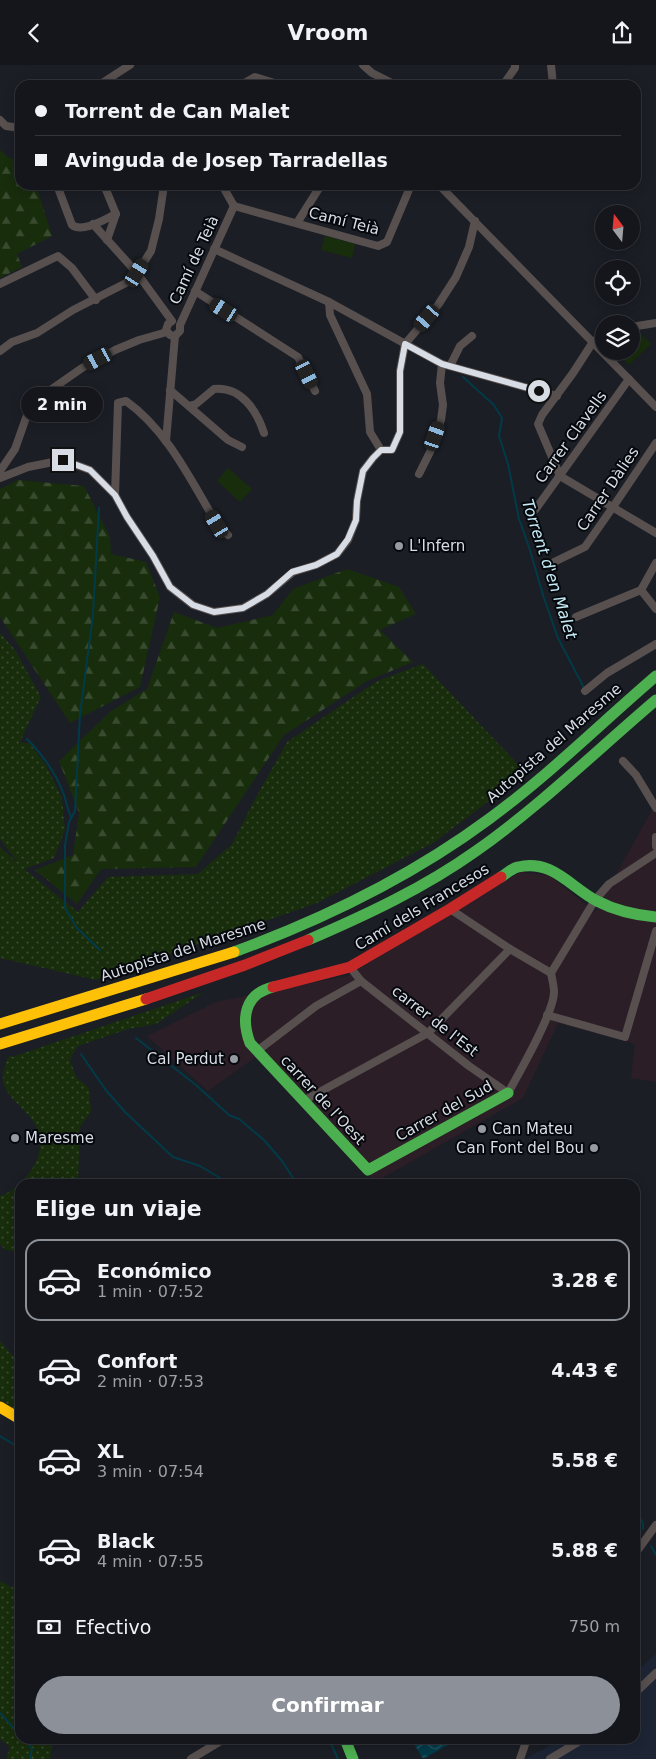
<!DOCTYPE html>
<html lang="es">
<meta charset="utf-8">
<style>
body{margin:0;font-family:"DejaVu Sans",sans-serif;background:#1d1f25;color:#f1f3f6;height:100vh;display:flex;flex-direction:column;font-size:19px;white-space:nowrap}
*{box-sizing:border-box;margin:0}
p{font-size:16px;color:#9d9fa3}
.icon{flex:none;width:28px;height:28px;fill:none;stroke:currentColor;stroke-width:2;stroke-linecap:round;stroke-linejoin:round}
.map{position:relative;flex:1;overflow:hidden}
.panel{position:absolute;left:15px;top:1114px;width:625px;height:565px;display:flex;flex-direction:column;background:#14161c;border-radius:15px;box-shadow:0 2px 12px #0003,0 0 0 1px #33353b}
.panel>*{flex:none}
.guide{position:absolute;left:15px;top:15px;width:626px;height:110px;border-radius:15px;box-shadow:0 2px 12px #0003,0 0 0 1px #33353b;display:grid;align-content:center;height:110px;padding:0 20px;background:#14161c}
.needle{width:32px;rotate:344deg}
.buttons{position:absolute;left:595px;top:140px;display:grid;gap:10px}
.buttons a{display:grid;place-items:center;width:45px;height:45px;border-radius:50%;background:#14161c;box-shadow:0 2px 12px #0003,0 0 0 1px #33353b;font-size:25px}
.end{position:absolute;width:22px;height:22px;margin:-11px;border:6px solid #d8dde5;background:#111;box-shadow:0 0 0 2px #111}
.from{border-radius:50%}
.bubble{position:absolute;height:35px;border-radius:18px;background:#14161c;box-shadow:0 2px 12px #0003,0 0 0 1px #33353b;font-size:16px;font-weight:800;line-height:35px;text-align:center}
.car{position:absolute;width:15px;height:30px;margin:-15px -8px;border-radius:6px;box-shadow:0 0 4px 1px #0007;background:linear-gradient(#222 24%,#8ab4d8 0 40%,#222 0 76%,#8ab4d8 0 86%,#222 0)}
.guide b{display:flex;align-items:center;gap:18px;height:48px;font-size:19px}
.guide b+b{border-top:1px solid #33353b}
.guide i{width:12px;height:12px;background:#f1f3f6}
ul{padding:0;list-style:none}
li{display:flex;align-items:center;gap:15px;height:82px;margin:0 10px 8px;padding:0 10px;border:2px solid transparent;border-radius:15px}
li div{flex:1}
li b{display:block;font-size:19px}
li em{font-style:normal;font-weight:800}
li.active{border-color:#8c9099}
li>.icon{width:45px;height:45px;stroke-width:1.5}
h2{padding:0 20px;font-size:22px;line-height:60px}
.pay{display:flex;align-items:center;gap:12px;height:55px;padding:0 20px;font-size:19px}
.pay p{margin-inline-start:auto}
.primary-button{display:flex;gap:10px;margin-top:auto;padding:10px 20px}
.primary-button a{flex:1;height:58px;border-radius:30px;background:#8c9099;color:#fff;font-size:20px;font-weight:800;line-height:58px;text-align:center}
header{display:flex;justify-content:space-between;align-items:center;height:65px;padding:0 20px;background:#14161c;font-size:22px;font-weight:800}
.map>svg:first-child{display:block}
.built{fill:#1d2535}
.industrial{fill:#2c1e27}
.grass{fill:url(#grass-dots)}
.forest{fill:url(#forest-firs)}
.pitch{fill:#182d0c}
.water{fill:url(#water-waves)}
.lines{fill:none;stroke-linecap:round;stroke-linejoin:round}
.stream{stroke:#023a48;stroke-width:2}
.street{stroke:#57504f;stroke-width:8}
.fast{stroke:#4caf50;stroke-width:11}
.slow{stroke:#ffc107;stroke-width:11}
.jam{stroke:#c62828;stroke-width:11}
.route{stroke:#d8dde5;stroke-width:6}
.poi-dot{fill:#969aa2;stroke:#05080c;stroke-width:2}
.labels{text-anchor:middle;stroke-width:4;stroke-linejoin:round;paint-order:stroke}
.street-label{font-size:15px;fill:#d8dde5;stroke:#05080c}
.poi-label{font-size:15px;fill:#d8dde5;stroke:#05080c;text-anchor:start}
.water-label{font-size:16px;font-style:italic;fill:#c6ecf8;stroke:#05080c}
</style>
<header><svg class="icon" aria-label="back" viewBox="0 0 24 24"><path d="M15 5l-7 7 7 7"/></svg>Vroom<svg class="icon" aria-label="share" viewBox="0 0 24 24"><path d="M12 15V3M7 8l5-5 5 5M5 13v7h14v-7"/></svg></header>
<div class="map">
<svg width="656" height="1694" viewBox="0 0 656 1694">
<defs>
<pattern id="grass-dots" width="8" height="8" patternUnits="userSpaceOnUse" patternTransform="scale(1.25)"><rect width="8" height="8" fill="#182d0c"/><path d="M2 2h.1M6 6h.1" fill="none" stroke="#394b2f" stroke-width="1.8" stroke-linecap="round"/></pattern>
<pattern id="forest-firs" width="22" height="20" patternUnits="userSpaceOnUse" patternTransform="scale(1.25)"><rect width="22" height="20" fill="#182d0c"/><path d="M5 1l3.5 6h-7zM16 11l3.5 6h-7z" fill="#394b2f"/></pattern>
<pattern id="water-waves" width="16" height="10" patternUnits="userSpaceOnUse" patternTransform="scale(1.25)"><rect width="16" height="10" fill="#023a48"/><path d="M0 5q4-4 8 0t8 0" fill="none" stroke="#265662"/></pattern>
</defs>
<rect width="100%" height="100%" fill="#1b1e25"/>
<path class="built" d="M656,1589v105h-131l37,-20h73v-66z"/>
<path class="industrial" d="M656,738v279l-25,-4 4,-34 -77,-21 -35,75 -148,84 -119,-125 -48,34 -61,-55 69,-34 131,-26 173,-104 29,3 46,37z"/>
<g class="grass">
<path d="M0,568l15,17 26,47 -21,45 10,2 16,21 16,33 3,32 -11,28 -30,11 54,43 30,-35 90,-3 34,-30 23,-45 32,-57 90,-61 46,-17 103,109 -93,70 -116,60 -221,77 -96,-22v-111l18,16 -18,-24z"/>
<path d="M204,927l-48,32 -28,5 -50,17 -6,9 -2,6 7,17 12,10 2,24 -11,15 -2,57h-58v70l-16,-5 -4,-5v-48c13,-4 22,-14 30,-24 7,-10 11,-21 10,-33 -3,-27 -32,-35 -37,-58 -1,-9 3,-18 6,-26l3,2z"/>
<path d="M0,1276l20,23v48l-20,-12z"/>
<path d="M0,1516l20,10v148h33l-3,20h-44l4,-12 -10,-8z"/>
</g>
<g class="forest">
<path d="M0,85l8,7 12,5v23h16l16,51 -35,18 5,13 -22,11z"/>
<path d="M18,415l66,6 26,51 1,17 35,8 14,35 -20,90 -70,36 -70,-106v-128z"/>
<path d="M347,504l52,18 17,27 -36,16 33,32 -46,19 -83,54 -88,132 -95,2 -24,35 -42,-34 38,-15 6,-42 -20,-52 52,-50 36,-22 27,-77 43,16 56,-13 20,-26z"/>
</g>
<g class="pitch">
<path d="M325,171l30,8 -3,14 -31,-8z"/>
<path d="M639,267l12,12 -22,21 -13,-13 15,-1v-12z"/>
<path d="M228,403l24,21 -12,13 -23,-21z"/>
</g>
<path class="water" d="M411,1674h36l3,5 -27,15z"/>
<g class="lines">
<g class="stream">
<path d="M463,312l31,28 8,13 -3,18 9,28 11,55 10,28 14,48 15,43 26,50"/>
<path d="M99,443l-6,107 -13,99 -5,97 -6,11 -4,23v63l12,20 23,22"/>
<path d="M27,674c16,16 29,34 37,56 2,7 4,15 7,22"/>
<path d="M136,973l60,47 33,30 10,4 25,21 18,21 15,23"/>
<path d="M81,989l24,35 20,23 48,45 27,9 30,18"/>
<path d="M0,1371l20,12"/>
<path d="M635,1441l8,18v5"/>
<path d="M651,1481l5,9"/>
<path d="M0,1648l20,22"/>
<path d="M25,1674l7,10 -2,10"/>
<path d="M329,1674l9,20"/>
</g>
<g class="street">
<path d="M363,0l9,8 24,12"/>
<path d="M551,0l2,20"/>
<path d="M99,20l31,-20"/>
<path d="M241,20l14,-8 26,8"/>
<path d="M503,20l12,-17v-3"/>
<path d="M0,55l6,6 14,2"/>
<path d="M57,120l15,40c11,8 33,-6 44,-11"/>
<path d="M104,120l12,29 -9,26"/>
<path d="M222,120l12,21"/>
<path d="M439,120l217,222"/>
<path d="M234,141l144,40 9,-4 24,-57"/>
<path d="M297,158l24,-38"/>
<path d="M93,159l44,49 35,48 -4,3 -2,6 4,5 5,1"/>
<path d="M214,184l115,53 113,62 115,32"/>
<path d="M0,219l58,-28 14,12 24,32"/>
<path d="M195,226l103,66 17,34"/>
<path d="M329,237l1,13 37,79 3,38 11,18h11l8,-18v-61l5,-27 33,-39 18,-28 13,-30 6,-26"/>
<path d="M631,262l25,-4"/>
<path d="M175,271l5,-5v-6l54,-119"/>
<path d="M0,286l12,-9 25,-9 36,-23 53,-27 11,-10 14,-22 8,-32 5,-34"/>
<path d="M450,301l10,-20 12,-10"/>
<path d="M170,325l58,50 14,7"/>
<path d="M189,341l7,-2 18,-15c27,-3 43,22 50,44"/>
<path d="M166,376l9,-105"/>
<path d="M0,406l15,-22 12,-34 22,-24 33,-23 33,-18 24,-10 28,-8"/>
<path d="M419,409l11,-22 11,-32 2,-15 -3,-22 2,-19"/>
<path d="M560,411l-22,-52 4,-9 31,-42 20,-31 11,-8"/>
<path d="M560,411l96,57"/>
<path d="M0,413l28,-11 35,-7 27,10 25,25 12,22 26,39 17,31 23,18 21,7 29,-4 24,-14 26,-22 23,-7 21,-11 11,-14 8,-20 1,-19 6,-30 10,-13 8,-8"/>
<path d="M115,430l3,-92 8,-2c42,30 65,80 91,123l11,11"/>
<path d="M535,445l94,-131"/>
<path d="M554,497l31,-15 28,-40 43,-64"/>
<path d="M641,525l15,19"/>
<path d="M576,552l65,-27 15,-27"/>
<path d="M585,626l22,-18 49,-29"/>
<path d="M623,696l13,14 20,33"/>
<path d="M656,772v9"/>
<path d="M450,844l60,40 41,24"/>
<path d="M350,902l11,14 108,85 39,27c11,-20 46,-80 46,-101 0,-6 -2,-13 -3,-19"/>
<path d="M551,908l44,-73 14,-16 47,-31"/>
<path d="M547,950l78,22 31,-106"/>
<path d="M257,986l59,-45 45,-25"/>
<path d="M303,1036l125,-68 82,-84"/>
<path d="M635,1489l21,-29"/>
<path d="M635,1628l21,-20"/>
<path d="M191,1694l33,-20"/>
<path d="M520,1694l7,-20"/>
<path d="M550,1694l33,-20"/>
</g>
<g class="fast">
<path d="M501,812c5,-3 11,-9 17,-10 35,-8 52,20 79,34 19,10 37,14 59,16"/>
<path d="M308,875c58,-25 116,-52 168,-89 64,-45 120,-100 180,-151"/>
<path d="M234,887c90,-33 178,-76 255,-133 59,-43 111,-95 167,-143"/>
<path d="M273,922c-29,7 -32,32 -23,56l118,127 140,-77"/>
<path d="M345,1674l8,20"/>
</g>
<g class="slow">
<path d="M0,959l234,-72"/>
<path d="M0,979l146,-45"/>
<path d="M0,1342l20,12"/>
</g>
<g class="jam">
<path d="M273,922l77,-20 100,-58 51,-32"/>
<path d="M146,934l99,-34 63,-25"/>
</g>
</g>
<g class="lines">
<path class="route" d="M63,395l27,10 25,25 12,22 26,39 17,31 23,18 21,7 29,-4 24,-14 25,-22 24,-7 21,-11 11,-15 8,-19 1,-19 6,-30 10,-13 8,-8h11l8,-18v-61l5,-27 37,20 97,27"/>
</g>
<g class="poi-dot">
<circle cx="399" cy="481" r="5"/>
<circle cx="234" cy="994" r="5"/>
<circle cx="482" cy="1064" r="5"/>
<circle cx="15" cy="1073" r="5"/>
<circle cx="594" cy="1083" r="5"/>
</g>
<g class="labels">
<g class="street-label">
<text transform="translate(344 156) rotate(14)" y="5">Camí Teià</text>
<text transform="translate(194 195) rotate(-65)" y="5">Camí de Teià</text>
<text transform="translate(571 372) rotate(-54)" y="5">Carrer Clavells</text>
<text transform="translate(608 424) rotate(-56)" y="5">Carrer Dàlies</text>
<text transform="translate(554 678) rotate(-41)" y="5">Autopista del Maresme</text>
<text transform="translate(422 842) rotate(-31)" y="5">Camí dels Francesos</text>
<text transform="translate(183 885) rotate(-18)" y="5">Autopista del Maresme</text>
<text transform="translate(435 956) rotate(38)" y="5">carrer de l'Est</text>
<text transform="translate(323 1035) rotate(47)" y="5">carrer de l'Oest</text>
<text transform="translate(444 1046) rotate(-29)" y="5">Carrer del Sud</text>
</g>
<g class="poi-label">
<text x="409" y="486">L'Infern</text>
<text x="224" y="999" text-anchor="end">Cal Perdut</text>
<text x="492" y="1069">Can Mateu</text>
<text x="25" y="1078">Maresme</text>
<text x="584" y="1088" text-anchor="end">Can Font del Bou</text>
</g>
<g class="water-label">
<text transform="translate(550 504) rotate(72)" y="6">Torrent d'en Malet</text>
</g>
</g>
</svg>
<div class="buttons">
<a><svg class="needle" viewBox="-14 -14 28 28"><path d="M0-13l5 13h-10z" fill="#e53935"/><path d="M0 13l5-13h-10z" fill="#9d9fa3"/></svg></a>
<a><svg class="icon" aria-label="locate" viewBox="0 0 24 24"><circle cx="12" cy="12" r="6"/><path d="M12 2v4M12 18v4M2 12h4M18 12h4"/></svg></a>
<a><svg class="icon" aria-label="layers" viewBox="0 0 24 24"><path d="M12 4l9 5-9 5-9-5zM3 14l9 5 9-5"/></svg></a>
</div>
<i class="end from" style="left:539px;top:326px"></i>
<i class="end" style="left:63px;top:395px"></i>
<div class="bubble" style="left:21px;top:322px;width:82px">2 min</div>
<i class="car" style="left:137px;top:208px;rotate:32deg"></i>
<i class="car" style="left:224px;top:245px;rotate:302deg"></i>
<i class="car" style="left:427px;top:253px;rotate:221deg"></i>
<i class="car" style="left:98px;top:294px;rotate:242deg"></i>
<i class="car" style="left:307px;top:309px;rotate:154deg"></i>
<i class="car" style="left:435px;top:371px;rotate:19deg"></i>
<i class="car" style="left:217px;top:459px;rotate:329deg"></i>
<div class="guide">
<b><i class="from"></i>Torrent de Can Malet</b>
<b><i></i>Avinguda de Josep Tarradellas</b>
</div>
<section class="panel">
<h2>Elige un viaje</h2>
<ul>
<li class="active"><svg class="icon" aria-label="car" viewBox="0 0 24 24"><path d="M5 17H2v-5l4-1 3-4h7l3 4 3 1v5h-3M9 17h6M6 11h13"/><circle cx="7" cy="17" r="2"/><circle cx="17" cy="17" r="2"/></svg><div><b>Económico</b><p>1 min · 07:52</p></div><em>3.28 €</em></li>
<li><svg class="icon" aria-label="car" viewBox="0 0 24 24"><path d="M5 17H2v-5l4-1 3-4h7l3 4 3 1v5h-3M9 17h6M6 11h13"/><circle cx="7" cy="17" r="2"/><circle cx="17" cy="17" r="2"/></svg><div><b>Confort</b><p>2 min · 07:53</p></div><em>4.43 €</em></li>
<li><svg class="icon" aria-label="car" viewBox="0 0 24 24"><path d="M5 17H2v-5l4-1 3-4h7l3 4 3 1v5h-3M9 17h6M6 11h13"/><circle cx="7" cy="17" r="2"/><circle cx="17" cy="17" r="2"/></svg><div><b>XL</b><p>3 min · 07:54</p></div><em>5.58 €</em></li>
<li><svg class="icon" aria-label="car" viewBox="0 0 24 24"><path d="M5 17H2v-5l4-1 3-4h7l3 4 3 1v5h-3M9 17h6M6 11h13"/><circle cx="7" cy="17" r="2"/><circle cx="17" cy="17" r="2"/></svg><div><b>Black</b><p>4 min · 07:55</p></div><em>5.88 €</em></li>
</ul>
<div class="pay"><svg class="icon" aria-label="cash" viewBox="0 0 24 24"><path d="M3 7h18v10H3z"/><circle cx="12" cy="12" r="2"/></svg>Efectivo<p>750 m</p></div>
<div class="primary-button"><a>Confirmar</a></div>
</section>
</div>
